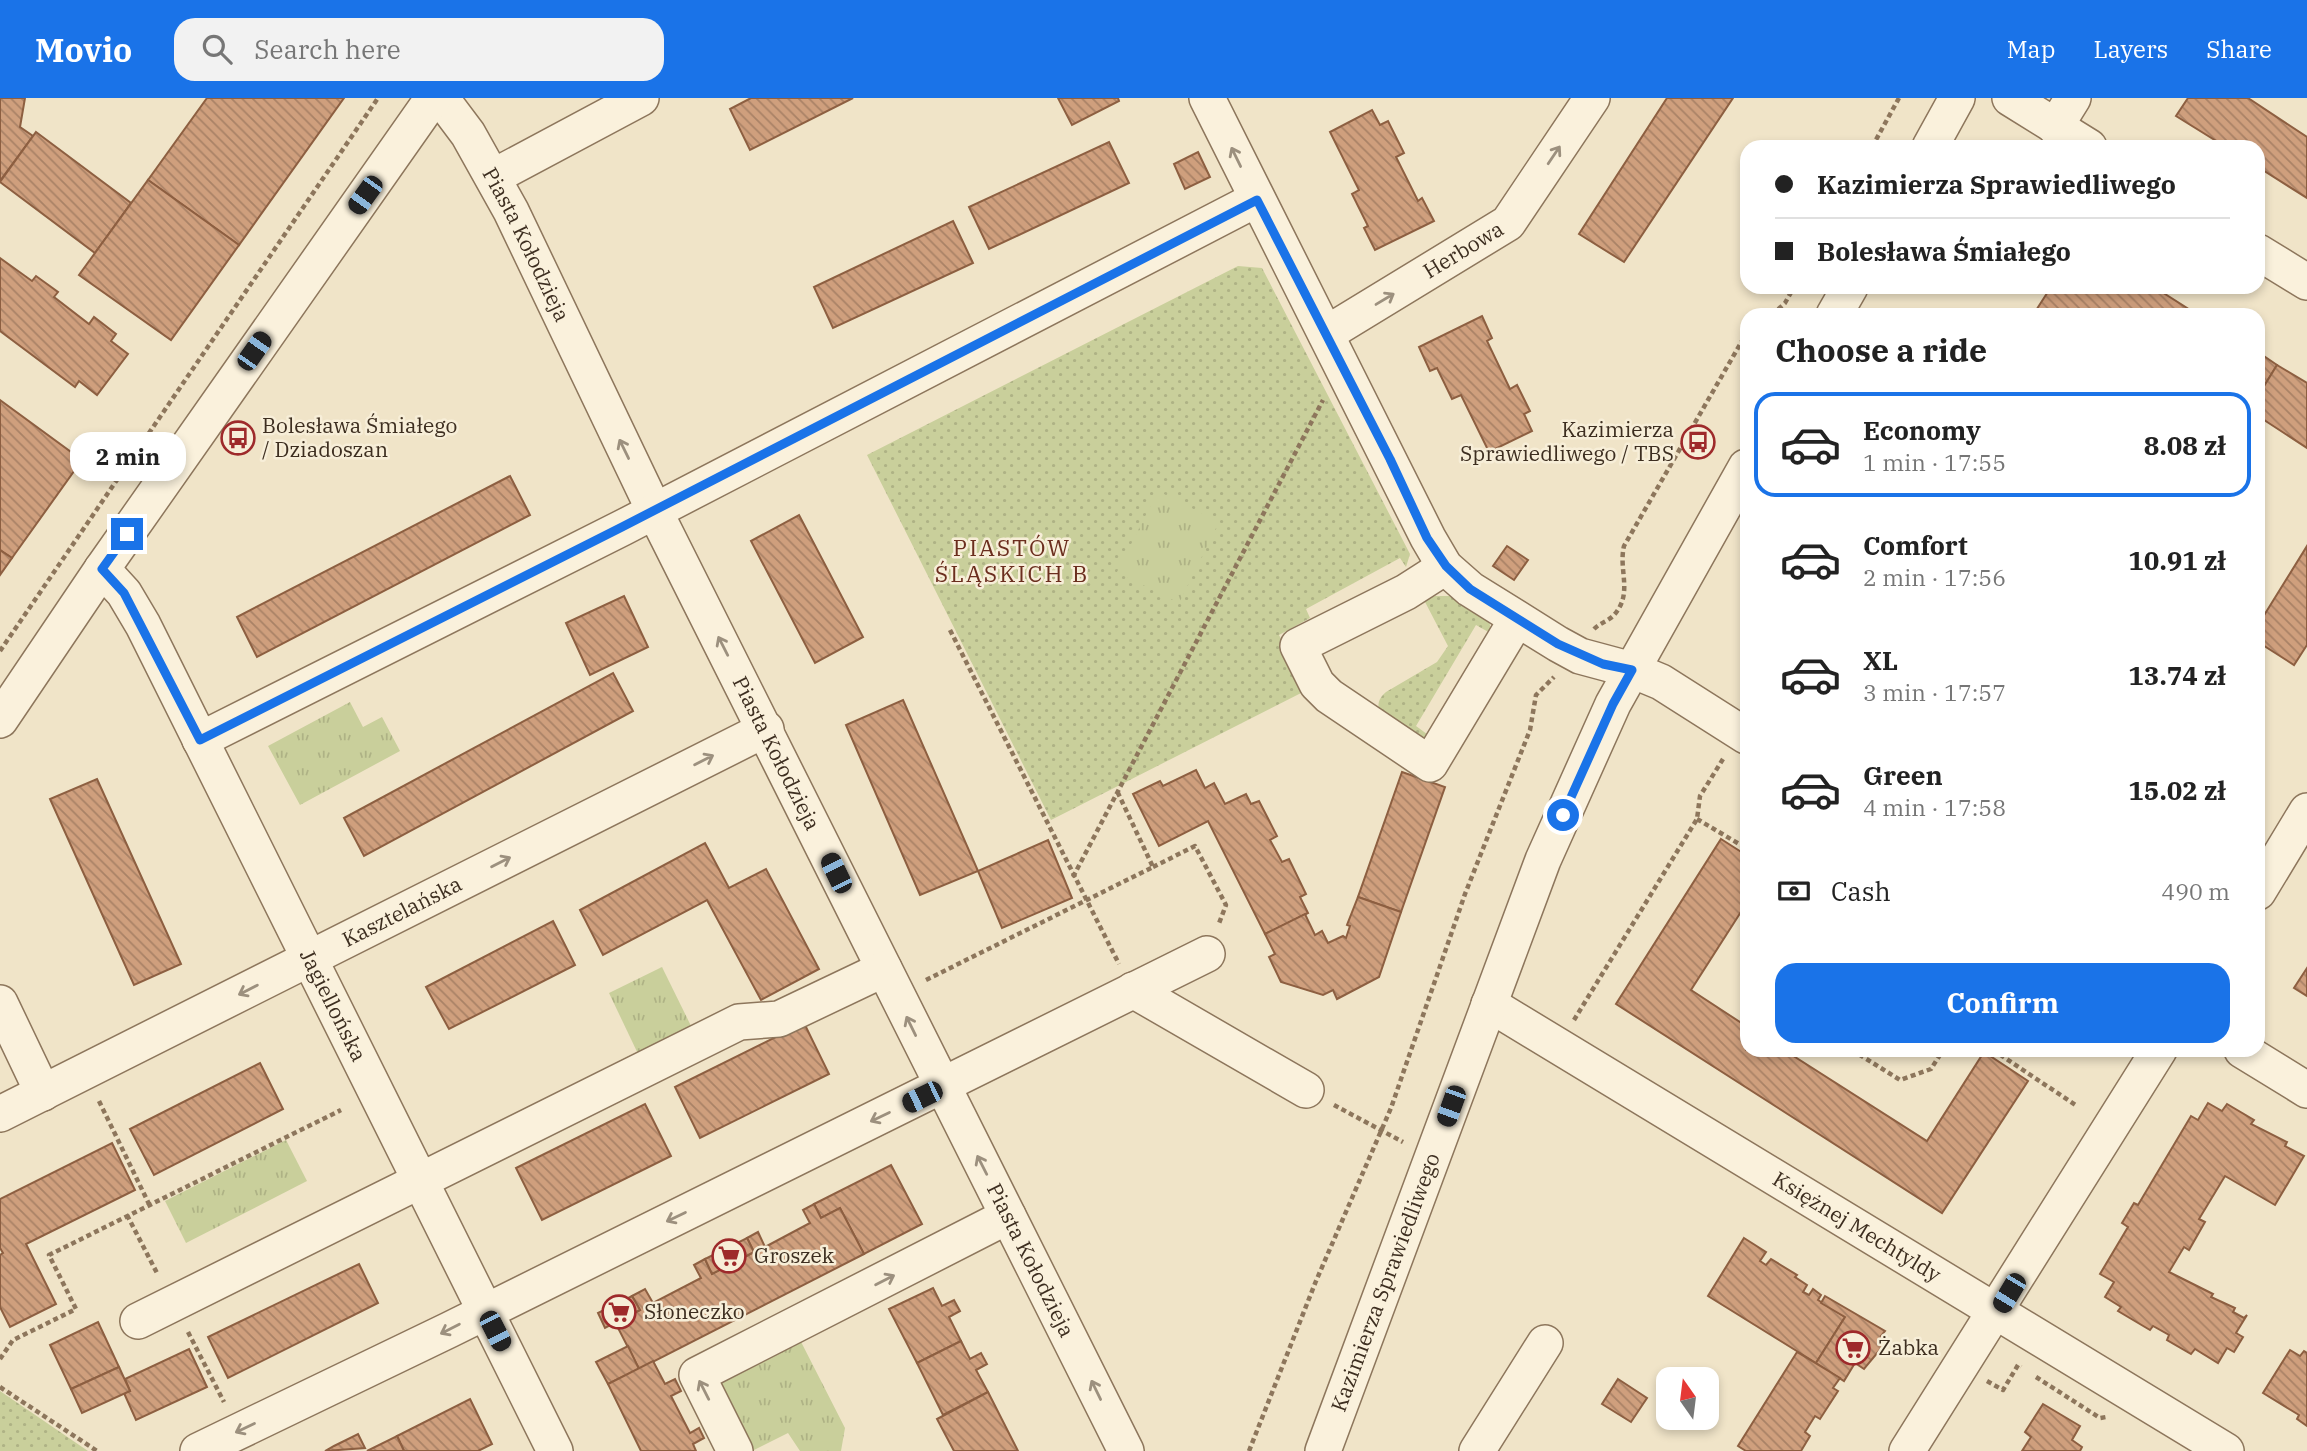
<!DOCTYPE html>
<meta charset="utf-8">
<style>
body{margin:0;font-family:"IBM Plex Serif",serif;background:#f2f2f2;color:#222;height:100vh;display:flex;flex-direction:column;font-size:26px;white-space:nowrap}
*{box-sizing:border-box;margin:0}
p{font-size:23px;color:#767676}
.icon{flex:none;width:38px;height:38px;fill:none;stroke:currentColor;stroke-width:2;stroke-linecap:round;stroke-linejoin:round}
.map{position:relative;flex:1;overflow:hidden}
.sheet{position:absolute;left:1740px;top:210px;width:525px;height:749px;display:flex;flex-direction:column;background:#fff;border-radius:21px;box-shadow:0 4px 10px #0003}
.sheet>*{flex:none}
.banner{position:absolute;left:1740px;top:42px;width:525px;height:154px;border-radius:21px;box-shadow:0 4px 10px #0003;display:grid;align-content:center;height:154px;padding:0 35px;background:#fff}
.needle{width:46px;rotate:346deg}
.fabs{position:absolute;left:1656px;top:1269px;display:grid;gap:14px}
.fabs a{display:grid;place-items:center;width:63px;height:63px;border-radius:14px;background:#fff;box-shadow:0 4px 10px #0003;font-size:35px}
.end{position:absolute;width:32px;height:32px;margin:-16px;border:9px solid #1a73e8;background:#fff;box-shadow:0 0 0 4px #fff}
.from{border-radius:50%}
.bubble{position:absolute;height:49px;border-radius:21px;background:#fff;box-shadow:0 4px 10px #0003;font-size:23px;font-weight:700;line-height:49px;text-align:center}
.car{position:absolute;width:21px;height:42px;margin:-21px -10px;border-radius:9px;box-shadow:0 0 5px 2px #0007;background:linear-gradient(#222 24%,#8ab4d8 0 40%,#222 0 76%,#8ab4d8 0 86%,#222 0)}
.banner b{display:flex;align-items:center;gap:24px;height:66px;font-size:26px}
.banner b+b{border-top:2px solid #e0e0e0}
.banner i{width:18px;height:18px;background:#222}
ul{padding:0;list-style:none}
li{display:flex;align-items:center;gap:21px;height:105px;margin:0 14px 10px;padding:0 21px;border:4px solid transparent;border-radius:21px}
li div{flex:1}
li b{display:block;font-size:26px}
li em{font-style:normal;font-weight:700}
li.active{border-color:#1a73e8}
li>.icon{width:63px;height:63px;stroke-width:1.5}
h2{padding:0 35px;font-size:32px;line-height:84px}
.pay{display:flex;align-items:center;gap:18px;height:77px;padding:0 35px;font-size:26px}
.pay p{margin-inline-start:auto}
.cta{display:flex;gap:14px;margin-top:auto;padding:14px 35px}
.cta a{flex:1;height:80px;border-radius:21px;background:#1a73e8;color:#fff;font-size:28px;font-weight:700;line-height:80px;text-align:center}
header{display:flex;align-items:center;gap:42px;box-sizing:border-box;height:98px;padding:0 35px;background:#1a73e8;color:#fff}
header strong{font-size:33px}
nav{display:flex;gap:38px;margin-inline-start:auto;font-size:24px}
.search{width:490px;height:63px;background:#f2f2f2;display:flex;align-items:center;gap:18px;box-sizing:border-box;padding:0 24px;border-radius:21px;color:#767676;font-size:26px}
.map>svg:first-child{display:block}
.grass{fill:url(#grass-dots)}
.park{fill:url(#park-tufts)}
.building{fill:url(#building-back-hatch);stroke:#8d5f41;stroke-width:2}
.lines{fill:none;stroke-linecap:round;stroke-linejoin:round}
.minor-casing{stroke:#8d765c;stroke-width:38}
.path{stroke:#8d765c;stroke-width:4.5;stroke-dasharray:5 3.5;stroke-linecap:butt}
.minor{stroke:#faf1dc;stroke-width:35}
.oneway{stroke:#9c907e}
.route{stroke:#1a73e8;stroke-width:9}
.labels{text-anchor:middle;stroke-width:5;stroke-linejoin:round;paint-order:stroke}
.street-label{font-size:21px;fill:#3d2e20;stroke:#f7eed8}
.poi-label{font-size:21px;fill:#3d2e20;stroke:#f7eed8;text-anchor:start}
.neighbourhood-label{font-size:23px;letter-spacing:2px;fill:#6b2e1e;stroke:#f7eed8}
</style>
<header>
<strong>Movio</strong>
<div class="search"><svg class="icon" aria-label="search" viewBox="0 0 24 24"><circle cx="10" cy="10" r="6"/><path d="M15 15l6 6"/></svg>Search here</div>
<nav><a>Map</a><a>Layers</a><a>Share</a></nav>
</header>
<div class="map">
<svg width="2307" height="1353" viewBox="0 0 2307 1353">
<defs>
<pattern id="grass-dots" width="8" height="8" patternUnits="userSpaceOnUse" patternTransform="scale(1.75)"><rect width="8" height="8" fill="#c9cf9b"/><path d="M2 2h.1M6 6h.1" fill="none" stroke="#aeb285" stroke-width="1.8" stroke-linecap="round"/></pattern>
<pattern id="park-tufts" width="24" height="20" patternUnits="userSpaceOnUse" patternTransform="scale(1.75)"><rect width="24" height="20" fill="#c9cf9b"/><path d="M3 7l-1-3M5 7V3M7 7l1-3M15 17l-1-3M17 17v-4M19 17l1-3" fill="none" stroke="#aeb285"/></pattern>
<pattern id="building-back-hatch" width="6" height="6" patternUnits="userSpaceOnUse" patternTransform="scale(1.75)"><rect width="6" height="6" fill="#cf9f7d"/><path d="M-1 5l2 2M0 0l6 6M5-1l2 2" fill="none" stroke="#a98266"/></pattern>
</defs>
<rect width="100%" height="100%" fill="#f0e4c8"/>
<g class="grass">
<path d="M1238,168l24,2 148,286 -4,13 -6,-9 -94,51 4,9 -31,17 28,55 -256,130 -184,-365z"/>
<path d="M1435,498h16l38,25 3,13 -16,-9 -60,101 15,11 -14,1 -37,-23c-3,-11 -2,-16 6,-23l51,-30 11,-16 -24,-46z"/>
<path d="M0,1293l88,60h-88z"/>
</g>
<g class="park">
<path d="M1158,393l61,31 -40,81 -62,-31z"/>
<path d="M350,604l13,25 19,-10 18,34 -100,54 -32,-59z"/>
<path d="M662,869l32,65 -54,26 -31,-65z"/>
<path d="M286,1042l21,41 -121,62 -21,-42z"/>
<path d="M797,1236l48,94 -4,23h-41l-12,-18 -36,18 -32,-56 2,-22z"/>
</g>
<g class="building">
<path d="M0,0h25l-5,29 13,9 -33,45z"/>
<path d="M207,0h137l-105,147 -91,-65z"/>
<path d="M751,0h102l-103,52 -20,-41z"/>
<path d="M1058,0h60l1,3 -47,24z"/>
<path d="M1667,0h66l-109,164 -45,-28z"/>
<path d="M2188,0h60l59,39v61l-49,-31v-20h-32l-50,-31z"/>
<path d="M1372,12l8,15 8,-4 16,32 -8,4 22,44 4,-3 12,23 -59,29 -11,-22 4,-2 -16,-32 7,-4 -29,-58z"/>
<path d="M36,34l95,71 -36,50 -95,-71z"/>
<path d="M1109,44l20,41 -140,66 -20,-42z"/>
<path d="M1198,54l12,25 -25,12 -11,-25z"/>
<path d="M148,82l91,65 -68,95 -92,-65z"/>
<path d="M953,123l20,42 -140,65 -19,-41z"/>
<path d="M0,160l32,23 4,-5 22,16 -4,5 35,27 5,-7 22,17 -5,7 17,13 -31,41 -18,-14 -4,6 -75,-56z"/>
<path d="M2051,189h103l44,28h-165z"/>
<path d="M1482,218l10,22 -5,3 23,48 7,-4 13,26 -6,3 8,17 -43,21 -28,-57 -9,4 -15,-31 -7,3 -11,-24z"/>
<path d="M2258,254l19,13 -19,31z"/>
<path d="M2277,267l30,18v65l-49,-32v-20z"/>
<path d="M0,302l82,60 -70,98 -12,-8z"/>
<path d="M510,378l20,39 -273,142 -20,-40z"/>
<path d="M799,417l64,122 -48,26 -64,-122z"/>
<path d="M1507,448l21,14 -14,20 -21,-14z"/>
<path d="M2307,448v99l-13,20 -36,-23v-17z"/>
<path d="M0,452l12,8 -12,17z"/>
<path d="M624,498l24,51 -58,28 -24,-52z"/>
<path d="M613,575l20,38 -269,145 -20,-38z"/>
<path d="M903,602l75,171 -58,24 -74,-170z"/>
<path d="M1196,672l9,18 9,-5 11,21 21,-10 5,10 8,-3 18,35 -7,4 12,22 7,-3 17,35 -6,3 8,16 -43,21 -57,-113 -49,25 -26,-52 27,-13 3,5z"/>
<path d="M1402,674l43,15 -44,125 -43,-15z"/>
<path d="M97,681l84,185 -47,21 -84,-186z"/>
<path d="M1721,741l25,16v49l-55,86 55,36v24h38l143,91 57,-89 44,29 -86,132 -326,-209z"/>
<path d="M1048,742l24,58 -70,30 -24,-57z"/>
<path d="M705,745l24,45 37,-19 53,100 -58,31 -54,-100 -104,55 -23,-45z"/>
<path d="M1358,799l43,15 -22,65 -42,22 -4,-9 -10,5 -42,-13 -12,-25 6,-3 -10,-20 40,-20 10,21 7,-4 6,12 15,-7 3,2 4,-12 -3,-1z"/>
<path d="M553,823l22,44 -126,64 -23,-42z"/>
<path d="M2307,870v28l-13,-8z"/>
<path d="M804,925l25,51 -129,64 -25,-51z"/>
<path d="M260,965l23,46 -129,66 -24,-46z"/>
<path d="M2208,1005l14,8 5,-7 27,16 -3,4 36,18 -2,4 19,10 -29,49 -50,-29 -26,43 6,3 -16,28 -5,-3 -15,25 44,22 -2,3 24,11 -2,4 11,6 3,-3 -11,18 7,4 -9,15 -7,-4 -9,15 -23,-14 -4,5 -24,-14 2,-5 -16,-9 -3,4 -32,-19 3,-4 -16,-10 9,-15 -14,-8 28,-47 -6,-4 12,-20 4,2 53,-89 7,4z"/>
<path d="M645,1006l26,52 -129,64 -26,-52z"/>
<path d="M112,1045l23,47 -109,54 30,60 -46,23 -10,-20v-52l3,-2 -3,-5v-49z"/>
<path d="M891,1067l31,59 -58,30 -24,-46 -19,10 -7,-14z"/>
<path d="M814,1106l7,14 19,-10 24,46 -225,115 -24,-47 25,-12 -8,-14 13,-7 8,14 48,-25 -7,-13 11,-6 7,15 42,-22 -7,-14 11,-6 7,15 45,-24 -7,-13z"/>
<path d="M747,1140l7,14 -42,22 -7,-15z"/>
<path d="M1744,1140l22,14 -6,9 6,4 5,-6 26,16 -2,2 12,8 -4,7 6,3 4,-6 8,6 -3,5 27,17 -29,46 -108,-67z"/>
<path d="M359,1166l19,39 -150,75 -20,-41z"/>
<path d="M933,1190l9,18 12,-6 6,11 -11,6 12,24 -44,22 -28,-54z"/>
<path d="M632,1198l8,14 -35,18 -7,-15z"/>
<path d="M1825,1198l60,35 -4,5 7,4 -24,29 -9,-6 -11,18 -28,-18 29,-46 -24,-14z"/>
<path d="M98,1224l21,45 -48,22 -21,-44z"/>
<path d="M961,1243l9,18 11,-6 6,11 -11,6 12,22 -45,23 -26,-52z"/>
<path d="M628,1248l11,23 -31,15 -12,-22z"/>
<path d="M189,1251l18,38 -71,33 -12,-27 6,-2 -5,-12z"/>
<path d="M2290,1252l10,6 4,-5 3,2v73l-10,-7 2,-4 -36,-22z"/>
<path d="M1797,1254l43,26 -7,10 5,3 -18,28 -5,-3 -10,16 5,4 -9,15h-55l-8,-5z"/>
<path d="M653,1263l12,23 10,-5 6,12 -10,5 19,37 9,-5 5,10 -11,6 3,7h-55l-33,-67z"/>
<path d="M119,1269l11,24 -48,22 -11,-24z"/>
<path d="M1618,1281l29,19 -16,24 -29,-18z"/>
<path d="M988,1294l30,59h-64l-17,-32z"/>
<path d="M470,1301l22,45 -14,7h-74l-7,-15z"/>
<path d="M2043,1306l37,22 -8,14 10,7 -2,4h-58l9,-14 -6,-5z"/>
<path d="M358,1336l7,14 -40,3 9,-5z"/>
<path d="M397,1338l7,15h-37z"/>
</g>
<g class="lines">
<defs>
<g id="minor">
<path id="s1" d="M441,0l27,36 43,77 143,299 472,941"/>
<path d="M1207,0l221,440 17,29 25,22 88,55 22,12 52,14 29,12 85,54"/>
<path d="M2010,0l79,49"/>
<path d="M2055,29l18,-29"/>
<path d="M1930,49l27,-49"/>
<path d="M493,79l148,-79"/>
<path d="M2258,154l49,30"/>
<path d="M1834,217l16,-28"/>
<path id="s2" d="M1326,236l182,-111 84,-125"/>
<path d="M1445,469l-39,25 -108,54 19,38 12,12 101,68 87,-145"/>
<path id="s3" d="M102,471l22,24 19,32 412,826"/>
<path d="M0,622l102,-151 331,-471"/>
<path d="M200,642l422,-212 635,-329"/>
<path d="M2258,794l49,-81"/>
<path d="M1133,892l173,100"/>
<path d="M0,905l43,90"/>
<path id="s4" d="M1489,906l737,447"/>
<path d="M2242,952l65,40"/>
<path id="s5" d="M0,1016l766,-385"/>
<path d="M138,1223l601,-299 40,-3 105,-50"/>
<path d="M198,1353l251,-121 758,-376"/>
<path d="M735,1353l-38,-76 311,-159"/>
<path id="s6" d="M1323,1353l220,-591 70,-156 133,-237"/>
<path d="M1477,1353l68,-108"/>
<path d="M1907,1353l252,-401"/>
</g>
</defs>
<use href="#minor" class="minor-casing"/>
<g class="path">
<path d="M1872,49l27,-49"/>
<path d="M1772,217l13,-12 9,-16"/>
<path d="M1594,531c6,-6 14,-8 19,-13 21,-22 5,-45 11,-70l122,-212"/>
<path d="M950,532l169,334"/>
<path d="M0,553l378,-553"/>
<path d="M1697,721l49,29"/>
<path d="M1153,769l42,-21 31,59 -8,21"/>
<path d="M1073,779l250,-477"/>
<path d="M926,882l227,-113 -35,-74"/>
<path d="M1574,922l123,-201 3,-23 23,-37"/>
<path d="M1852,952l48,30 31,-11 12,-19"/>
<path d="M1993,952l84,56"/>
<path d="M99,1003l50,103"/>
<path d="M1334,1007l69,37"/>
<path d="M127,1117l31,60"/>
<path d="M188,1234l36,70"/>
<path d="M0,1261l13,-19 63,-31 -27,-54 292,-145"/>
<path d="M2036,1279l64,41 6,-1"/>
<path d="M1987,1283l16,9 15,-25 3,2"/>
<path d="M0,1289l97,64"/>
<path d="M1249,1353l67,-170 75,-173 74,-214 65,-164 6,-35 18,-18"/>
</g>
<use href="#minor" class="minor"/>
</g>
<defs><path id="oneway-shaft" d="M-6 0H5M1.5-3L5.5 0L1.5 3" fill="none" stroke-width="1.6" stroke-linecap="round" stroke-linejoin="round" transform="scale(1.75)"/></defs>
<g class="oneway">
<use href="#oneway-shaft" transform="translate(1554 57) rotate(-56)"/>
<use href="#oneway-shaft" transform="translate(1236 59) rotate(-116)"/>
<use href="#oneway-shaft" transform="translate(1385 201) rotate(-31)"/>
<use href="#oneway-shaft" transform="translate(624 351) rotate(-116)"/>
<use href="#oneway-shaft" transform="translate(723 548) rotate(-117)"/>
<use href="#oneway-shaft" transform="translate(704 662) rotate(-27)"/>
<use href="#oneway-shaft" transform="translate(501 764) rotate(-27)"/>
<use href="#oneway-shaft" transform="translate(248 892) rotate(153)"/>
<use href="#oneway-shaft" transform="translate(911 928) rotate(-116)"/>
<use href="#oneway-shaft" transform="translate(880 1019) rotate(154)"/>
<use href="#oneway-shaft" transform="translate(982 1067) rotate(-117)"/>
<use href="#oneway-shaft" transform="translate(676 1119) rotate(154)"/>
<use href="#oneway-shaft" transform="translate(885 1182) rotate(-27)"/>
<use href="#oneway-shaft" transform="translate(450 1231) rotate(153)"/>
<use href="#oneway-shaft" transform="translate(704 1292) rotate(-117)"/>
<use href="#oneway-shaft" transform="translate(1096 1292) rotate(-116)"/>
<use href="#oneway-shaft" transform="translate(245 1330) rotate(154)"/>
</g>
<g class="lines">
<path class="route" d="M127,436l-25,35 22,24 76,147 422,-213 635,-327 133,259 37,79 19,28 24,23 88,55 45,20 29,6 -19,34 -50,111"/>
</g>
<defs>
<symbol id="bus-ring" viewBox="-11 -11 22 22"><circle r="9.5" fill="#f7eed8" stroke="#9e2a2b" stroke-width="1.5"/><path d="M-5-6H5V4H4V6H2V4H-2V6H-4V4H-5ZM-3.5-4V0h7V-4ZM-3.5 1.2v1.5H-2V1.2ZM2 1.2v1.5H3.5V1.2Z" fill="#9e2a2b"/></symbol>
<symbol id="supermarket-ring" viewBox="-11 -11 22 22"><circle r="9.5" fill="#f7eed8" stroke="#9e2a2b" stroke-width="1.5"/><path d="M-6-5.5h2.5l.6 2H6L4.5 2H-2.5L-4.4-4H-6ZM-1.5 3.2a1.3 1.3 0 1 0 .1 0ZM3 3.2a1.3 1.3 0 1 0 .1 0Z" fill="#9e2a2b"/></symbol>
</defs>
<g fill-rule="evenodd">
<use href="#bus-ring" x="219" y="321" width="38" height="38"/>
<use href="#bus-ring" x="1679" y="325" width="38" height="38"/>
<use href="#supermarket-ring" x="710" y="1139" width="38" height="38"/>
<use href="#supermarket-ring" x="600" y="1195" width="38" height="38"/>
<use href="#supermarket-ring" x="1834" y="1231" width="38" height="38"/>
</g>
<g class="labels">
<g class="street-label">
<text dy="7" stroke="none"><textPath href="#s1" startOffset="170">Piasta Kołodzieja</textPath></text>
<text dy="7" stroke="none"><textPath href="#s2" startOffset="161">Herbowa</textPath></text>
<text dy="7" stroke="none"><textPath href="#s1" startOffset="737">Piasta Kołodzieja</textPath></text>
<text dy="7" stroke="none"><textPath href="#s5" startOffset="450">Kasztelańska</textPath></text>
<text dy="7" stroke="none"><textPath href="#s3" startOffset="495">Jagiellońska</textPath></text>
<text dy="7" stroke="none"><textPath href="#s4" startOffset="430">Księżnej Mechtyldy</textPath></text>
<text dy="7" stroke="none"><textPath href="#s1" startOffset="1304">Piasta Kołodzieja</textPath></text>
<text dy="7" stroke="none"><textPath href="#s6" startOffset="180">Kazimierza Sprawiedliwego</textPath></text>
</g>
<g class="poi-label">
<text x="262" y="335">Bolesława Śmiałego<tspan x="262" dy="24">/ Dziadoszan</tspan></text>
<text x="1674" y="339" text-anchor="end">Kazimierza<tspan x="1674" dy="24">Sprawiedliwego / TBS</tspan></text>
<text x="754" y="1165">Groszek</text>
<text x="644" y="1221">Słoneczko</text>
<text x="1878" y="1257">Żabka</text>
</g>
<g class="neighbourhood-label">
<text x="1012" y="458">PIASTÓW<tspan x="1012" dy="26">ŚLĄSKICH B</tspan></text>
</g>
</g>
</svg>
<div class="fabs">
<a><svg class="needle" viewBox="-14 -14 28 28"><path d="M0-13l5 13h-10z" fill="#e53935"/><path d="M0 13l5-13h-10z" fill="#767676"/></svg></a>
</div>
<i class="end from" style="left:1563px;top:717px"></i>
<i class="end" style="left:127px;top:436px"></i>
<div class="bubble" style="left:70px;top:334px;width:116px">2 min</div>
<i class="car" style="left:365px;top:97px;rotate:216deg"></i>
<i class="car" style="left:254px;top:253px;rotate:35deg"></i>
<i class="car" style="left:836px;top:775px;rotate:334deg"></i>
<i class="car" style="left:922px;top:999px;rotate:244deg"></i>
<i class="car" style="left:1451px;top:1008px;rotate:200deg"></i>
<i class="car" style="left:2009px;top:1195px;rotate:211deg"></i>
<i class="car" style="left:495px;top:1233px;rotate:153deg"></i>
<div class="banner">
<b><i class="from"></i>Kazimierza Sprawiedliwego</b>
<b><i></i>Bolesława Śmiałego</b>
</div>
<section class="sheet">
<h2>Choose a ride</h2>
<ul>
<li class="active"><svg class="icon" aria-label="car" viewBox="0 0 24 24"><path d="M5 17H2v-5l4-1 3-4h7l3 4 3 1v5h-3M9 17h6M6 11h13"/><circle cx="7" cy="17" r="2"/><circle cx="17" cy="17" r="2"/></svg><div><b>Economy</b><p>1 min · 17:55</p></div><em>8.08 zł</em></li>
<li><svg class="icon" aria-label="car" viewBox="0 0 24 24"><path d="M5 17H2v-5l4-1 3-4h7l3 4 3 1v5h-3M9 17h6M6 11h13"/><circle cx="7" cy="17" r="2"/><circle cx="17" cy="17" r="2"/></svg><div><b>Comfort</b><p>2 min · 17:56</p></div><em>10.91 zł</em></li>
<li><svg class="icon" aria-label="car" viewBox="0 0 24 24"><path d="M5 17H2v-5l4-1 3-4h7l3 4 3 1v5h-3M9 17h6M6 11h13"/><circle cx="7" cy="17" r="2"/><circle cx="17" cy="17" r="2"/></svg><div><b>XL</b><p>3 min · 17:57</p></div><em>13.74 zł</em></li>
<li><svg class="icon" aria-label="car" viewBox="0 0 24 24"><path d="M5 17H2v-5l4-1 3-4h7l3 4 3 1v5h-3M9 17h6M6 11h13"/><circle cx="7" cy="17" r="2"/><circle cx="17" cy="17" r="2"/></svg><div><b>Green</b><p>4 min · 17:58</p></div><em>15.02 zł</em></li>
</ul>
<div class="pay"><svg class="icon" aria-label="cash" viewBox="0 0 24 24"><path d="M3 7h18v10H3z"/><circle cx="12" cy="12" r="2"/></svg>Cash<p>490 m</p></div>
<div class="cta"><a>Confirm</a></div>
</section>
</div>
